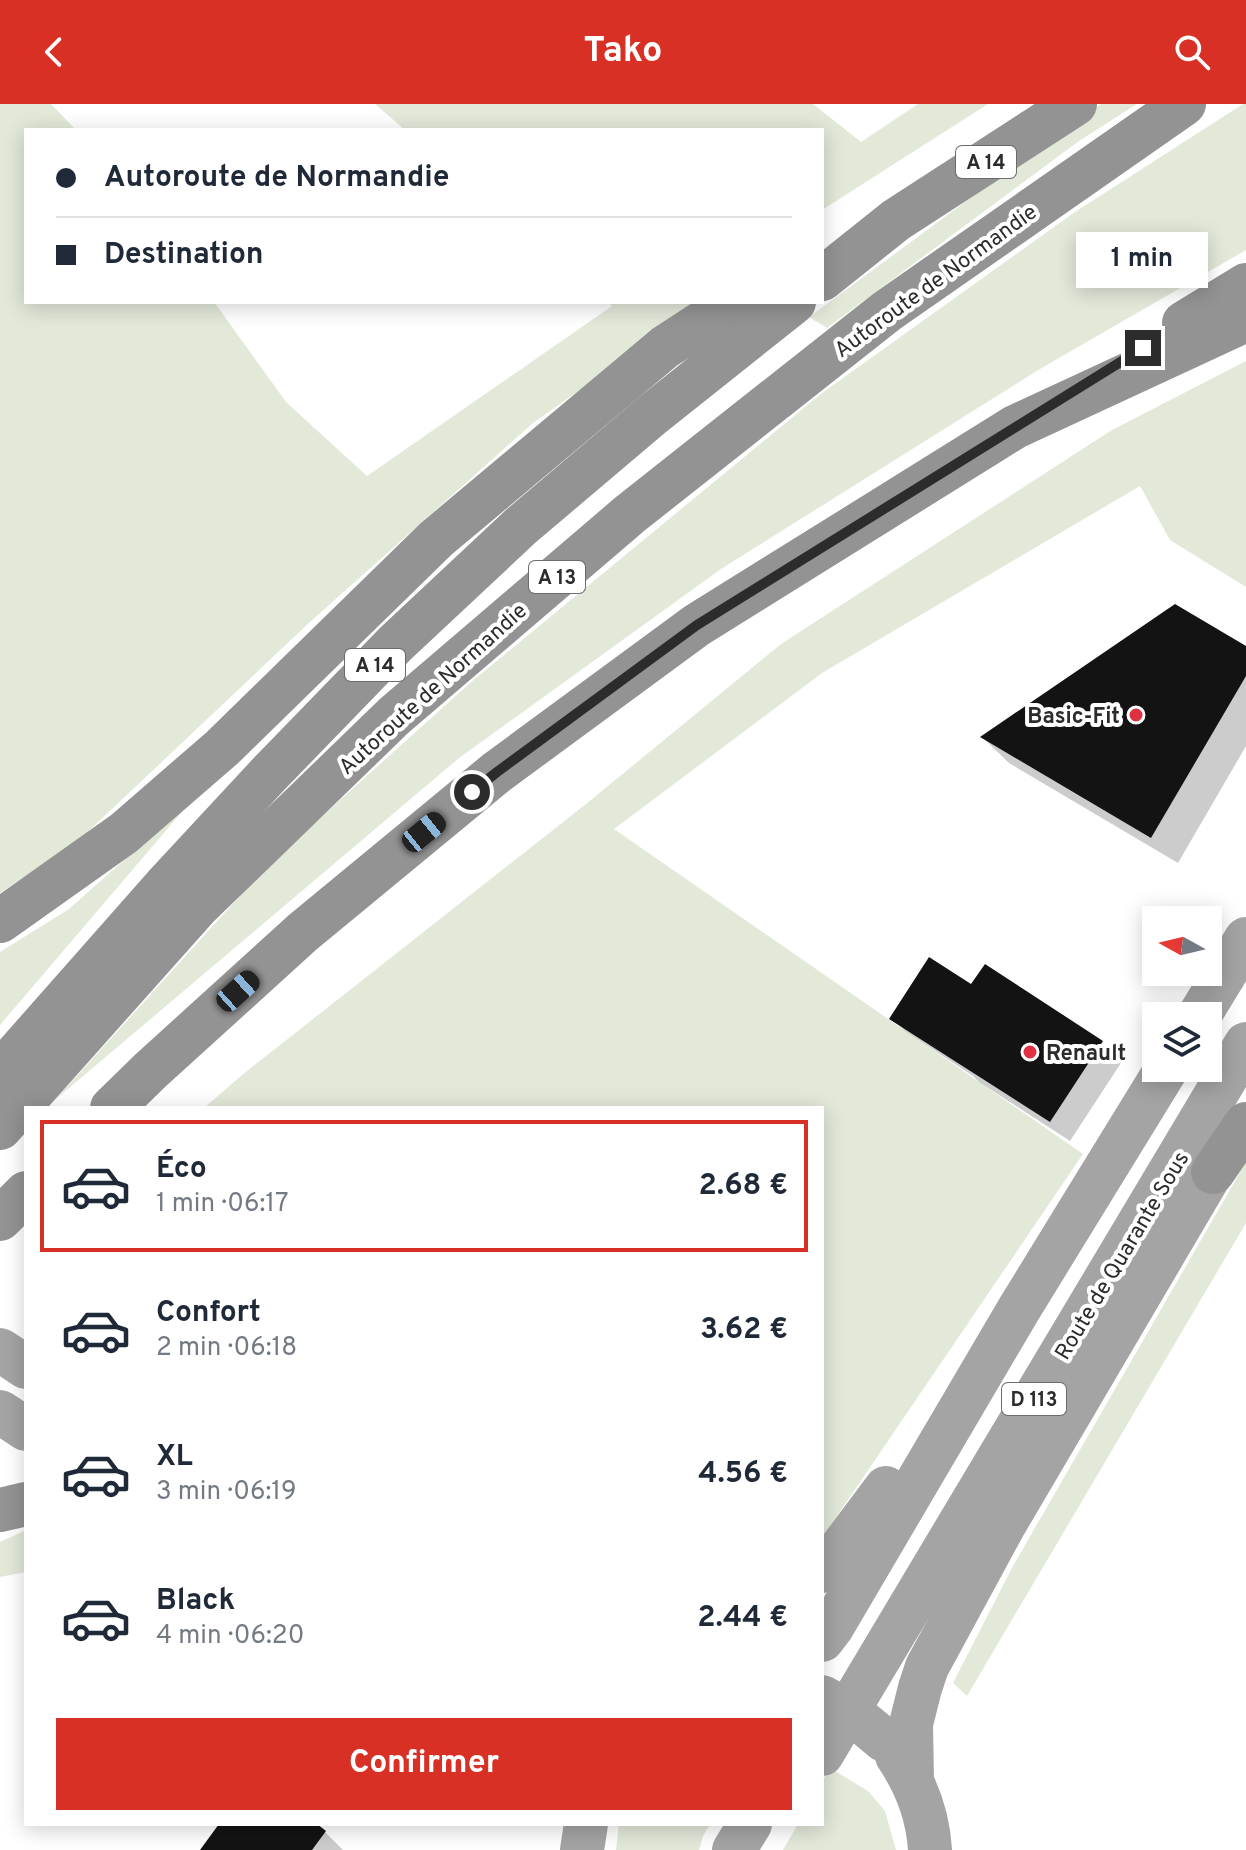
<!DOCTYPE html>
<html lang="fr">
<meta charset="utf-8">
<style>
body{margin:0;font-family:Overpass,sans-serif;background:#f6f6f7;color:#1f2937;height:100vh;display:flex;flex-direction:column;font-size:30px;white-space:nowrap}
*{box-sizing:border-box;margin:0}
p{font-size:26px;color:#747a83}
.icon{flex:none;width:44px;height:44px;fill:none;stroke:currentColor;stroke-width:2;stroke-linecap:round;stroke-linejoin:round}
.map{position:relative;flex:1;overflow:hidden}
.panel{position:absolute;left:24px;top:1002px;width:800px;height:720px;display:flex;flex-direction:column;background:#fff;border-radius:0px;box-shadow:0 4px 20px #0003}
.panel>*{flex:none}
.hud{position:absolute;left:24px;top:24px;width:800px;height:176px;border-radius:0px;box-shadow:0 4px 20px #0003;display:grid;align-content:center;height:176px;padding:0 32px;background:#fff}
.needle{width:52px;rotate:278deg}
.controls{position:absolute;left:1142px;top:802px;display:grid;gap:16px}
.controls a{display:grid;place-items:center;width:80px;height:80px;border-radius:0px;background:#fff;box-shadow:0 4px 20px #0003;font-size:40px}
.end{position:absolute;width:36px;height:36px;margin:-18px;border:10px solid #2c2c2c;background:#fff;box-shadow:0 0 0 4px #fff}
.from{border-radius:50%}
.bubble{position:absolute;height:56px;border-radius:0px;background:#fff;box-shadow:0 4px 20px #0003;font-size:26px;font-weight:700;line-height:56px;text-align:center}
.car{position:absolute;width:24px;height:48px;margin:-24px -12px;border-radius:10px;box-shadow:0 0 6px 2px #0007;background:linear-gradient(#222 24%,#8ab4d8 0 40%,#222 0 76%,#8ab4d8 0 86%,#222 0)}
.hud b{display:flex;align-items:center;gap:28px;height:76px;font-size:30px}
.hud b+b{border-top:2px solid #e0e1e3}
.hud i{width:20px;height:20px;background:#1f2937}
ul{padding:14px 0 0;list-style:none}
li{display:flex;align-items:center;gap:24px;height:132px;margin:0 16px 12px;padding:0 16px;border:4px solid transparent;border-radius:0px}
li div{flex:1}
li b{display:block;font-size:30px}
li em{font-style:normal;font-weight:700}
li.on{border-color:#d93025}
li>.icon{width:72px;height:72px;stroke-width:1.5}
.primary-button{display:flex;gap:16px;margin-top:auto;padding:16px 32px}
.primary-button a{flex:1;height:92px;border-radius:0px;background:#d93025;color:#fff;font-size:32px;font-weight:700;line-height:92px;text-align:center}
header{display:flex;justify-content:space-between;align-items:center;height:104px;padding:0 32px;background:#d93025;color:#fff;font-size:36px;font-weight:700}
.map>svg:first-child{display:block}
.green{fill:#e2e9d9}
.shadow{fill:#0003}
.building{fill:#131313}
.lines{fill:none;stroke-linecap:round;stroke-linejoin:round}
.primary{stroke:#a4a4a4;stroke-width:44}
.motorway{stroke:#939393;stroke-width:44}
.primary-bridge{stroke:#a4a4a4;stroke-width:44}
.route{stroke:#2c2c2c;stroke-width:10}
.poi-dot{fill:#e03143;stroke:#fff;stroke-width:3}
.labels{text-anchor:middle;stroke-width:8;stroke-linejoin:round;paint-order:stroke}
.shield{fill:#fff;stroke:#6b6b6b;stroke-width:2}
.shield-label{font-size:20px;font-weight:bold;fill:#2c2c2c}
.street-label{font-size:22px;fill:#2c2c2c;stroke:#fff}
.poi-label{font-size:22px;font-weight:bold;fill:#2c2c2c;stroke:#fff;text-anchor:end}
</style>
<header><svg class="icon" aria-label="back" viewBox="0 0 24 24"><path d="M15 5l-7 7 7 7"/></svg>Tako<svg class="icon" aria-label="search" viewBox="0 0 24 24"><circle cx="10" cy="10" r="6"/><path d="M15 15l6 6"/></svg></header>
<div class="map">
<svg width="1246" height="1746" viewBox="0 0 1246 1746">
<rect width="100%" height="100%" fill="#fff"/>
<g class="green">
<path d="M0,0h51l25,26h-50v172h188l72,100 81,74 245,-170 -4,-4h85l-51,44 -109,77 -223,199 -232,219 -78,52z"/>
<path d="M375,0h438l48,38 57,-38h70l-166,106v-80h-417z"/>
<path d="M1101,0h36l-58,37 -252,187 -18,-11 270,-199z"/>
<path d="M1243,0h3v146l-206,119 -319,200 -262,189 -403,341 211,-233 203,-183 352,-290 253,-181z"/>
<path d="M1246,257v226l-76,-47 -30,-54 -318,187 -208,156 469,325 -261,384v-430h-618l38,-33 344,-271 195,-160 331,-214z"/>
<path d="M192,696l-192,225v-73l69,-43z"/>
<path d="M1246,1058v61l-279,473 -14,-13 60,-117z"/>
<path d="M26,1426v42l-26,5v-35z"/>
<path d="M830,1664l38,23 17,20 11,39h-113l15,-26h24v-42z"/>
<path d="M619,1720h91l-7,12 -4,14h-83z"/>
</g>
<g class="shadow">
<path d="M1246,544v98l-68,117 -169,-100 -26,-25z"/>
<path d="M972,882l129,57 20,20 -51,78 -91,-59 -6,-6 -68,-45 -13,-13z"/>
<path d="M221,1720h93l11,8 18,18h-141z"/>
</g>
<g class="building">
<path d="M1175,500l71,42v30l-95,162 -171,-101z"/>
<path d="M929,853l42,27 14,-20 118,77 -53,81 -161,-103z"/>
<path d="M219,1720h98l9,7 -14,19h-112z"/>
</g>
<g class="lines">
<g class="primary">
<path d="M1199,912l47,-77"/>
<path d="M0,1246l26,17"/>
<path d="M0,1308l26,17"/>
<path d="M822,1467l13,-15 51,-68"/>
<path d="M822,1536l10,-13 187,-318 148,-241"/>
<path d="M822,1650l424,-710"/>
<path d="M897,1652c19,28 31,59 33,94"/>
<path d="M912,1677l-1,-57 9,-36 7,-21 77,-142 227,-386"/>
<path d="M582,1746l4,-26"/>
<path d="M734,1746l16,-26"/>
</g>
<g class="motorway">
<path d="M822,175l74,-59 179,-116"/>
<path d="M1184,219l62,-38"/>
<path d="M0,817l124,-88 98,-85 214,-209 229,-192 69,-45"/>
<path d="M0,969l165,-187 103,-111 128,-132 125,-117 131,-111 142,-113"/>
<path d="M112,1004l39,-38 152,-138 194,-160 200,-147 318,-198 231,-107"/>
<path d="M0,1024l197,-221 197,-191 236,-202 257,-203 297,-207"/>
<path d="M1213,1068l33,-48"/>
<path d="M0,1115l26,-26"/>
<path d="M0,1406l26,-6"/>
</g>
<path class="primary-bridge" d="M822,1593l32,18 30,25"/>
</g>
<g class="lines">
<path class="route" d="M472,688l25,-20 200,-147 446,-277"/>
</g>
<g class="poi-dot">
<circle cx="1136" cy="611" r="8"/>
<circle cx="1030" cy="948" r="8"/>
</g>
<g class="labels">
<g class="shield">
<rect x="956" y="42" width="60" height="32" rx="6"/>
<rect x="529" y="457" width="56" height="32" rx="6"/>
<rect x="345" y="545" width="60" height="32" rx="6"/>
<rect x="1002" y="1279" width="64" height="32" rx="6"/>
</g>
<g class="shield-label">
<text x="986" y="65">A 14</text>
<text x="557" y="480">A 13</text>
<text x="375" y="568">A 14</text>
<text x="1034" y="1302">D 113</text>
</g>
<g class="street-label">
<text transform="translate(935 176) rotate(-36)" y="8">Autoroute de Normandie</text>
<text transform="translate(432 584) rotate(-42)" y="8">Autoroute de Normandie</text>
<text transform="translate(1121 1151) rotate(-59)" y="8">Route de Quarante Sous</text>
</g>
<g class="poi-label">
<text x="1120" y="619">Basic-Fit</text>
<text x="1046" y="956" text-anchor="start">Renault</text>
</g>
</g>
</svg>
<div class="controls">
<a><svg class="needle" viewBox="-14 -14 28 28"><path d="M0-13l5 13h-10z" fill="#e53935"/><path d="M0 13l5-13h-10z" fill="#747a83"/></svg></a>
<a><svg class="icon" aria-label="layers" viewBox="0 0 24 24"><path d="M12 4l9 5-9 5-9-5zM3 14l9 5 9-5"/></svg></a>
</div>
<i class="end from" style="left:472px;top:688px"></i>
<i class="end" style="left:1143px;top:244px"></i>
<div class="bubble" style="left:1076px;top:128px;width:132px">1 min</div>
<i class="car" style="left:424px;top:728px;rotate:51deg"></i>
<i class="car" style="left:238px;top:887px;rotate:48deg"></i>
<div class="hud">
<b><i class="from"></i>Autoroute de Normandie</b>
<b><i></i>Destination</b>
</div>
<section class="panel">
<ul>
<li class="on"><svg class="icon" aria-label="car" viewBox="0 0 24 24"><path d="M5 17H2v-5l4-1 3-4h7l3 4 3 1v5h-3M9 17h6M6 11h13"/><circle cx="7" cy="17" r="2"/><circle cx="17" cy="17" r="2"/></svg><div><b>Éco</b><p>1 min · 06:17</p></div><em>2.68 €</em></li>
<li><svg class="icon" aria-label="car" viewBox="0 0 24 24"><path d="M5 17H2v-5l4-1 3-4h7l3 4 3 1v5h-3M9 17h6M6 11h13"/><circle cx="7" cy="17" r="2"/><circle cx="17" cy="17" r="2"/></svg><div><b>Confort</b><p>2 min · 06:18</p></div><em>3.62 €</em></li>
<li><svg class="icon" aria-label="car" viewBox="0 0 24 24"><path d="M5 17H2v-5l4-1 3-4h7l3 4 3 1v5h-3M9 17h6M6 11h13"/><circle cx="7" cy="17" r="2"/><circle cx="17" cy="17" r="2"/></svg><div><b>XL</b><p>3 min · 06:19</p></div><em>4.56 €</em></li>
<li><svg class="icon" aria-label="car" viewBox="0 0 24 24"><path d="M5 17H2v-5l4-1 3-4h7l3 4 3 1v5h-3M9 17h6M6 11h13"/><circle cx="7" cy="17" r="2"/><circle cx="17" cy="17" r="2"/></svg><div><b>Black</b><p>4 min · 06:20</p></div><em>2.44 €</em></li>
</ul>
<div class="primary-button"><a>Confirmer</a></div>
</section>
</div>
